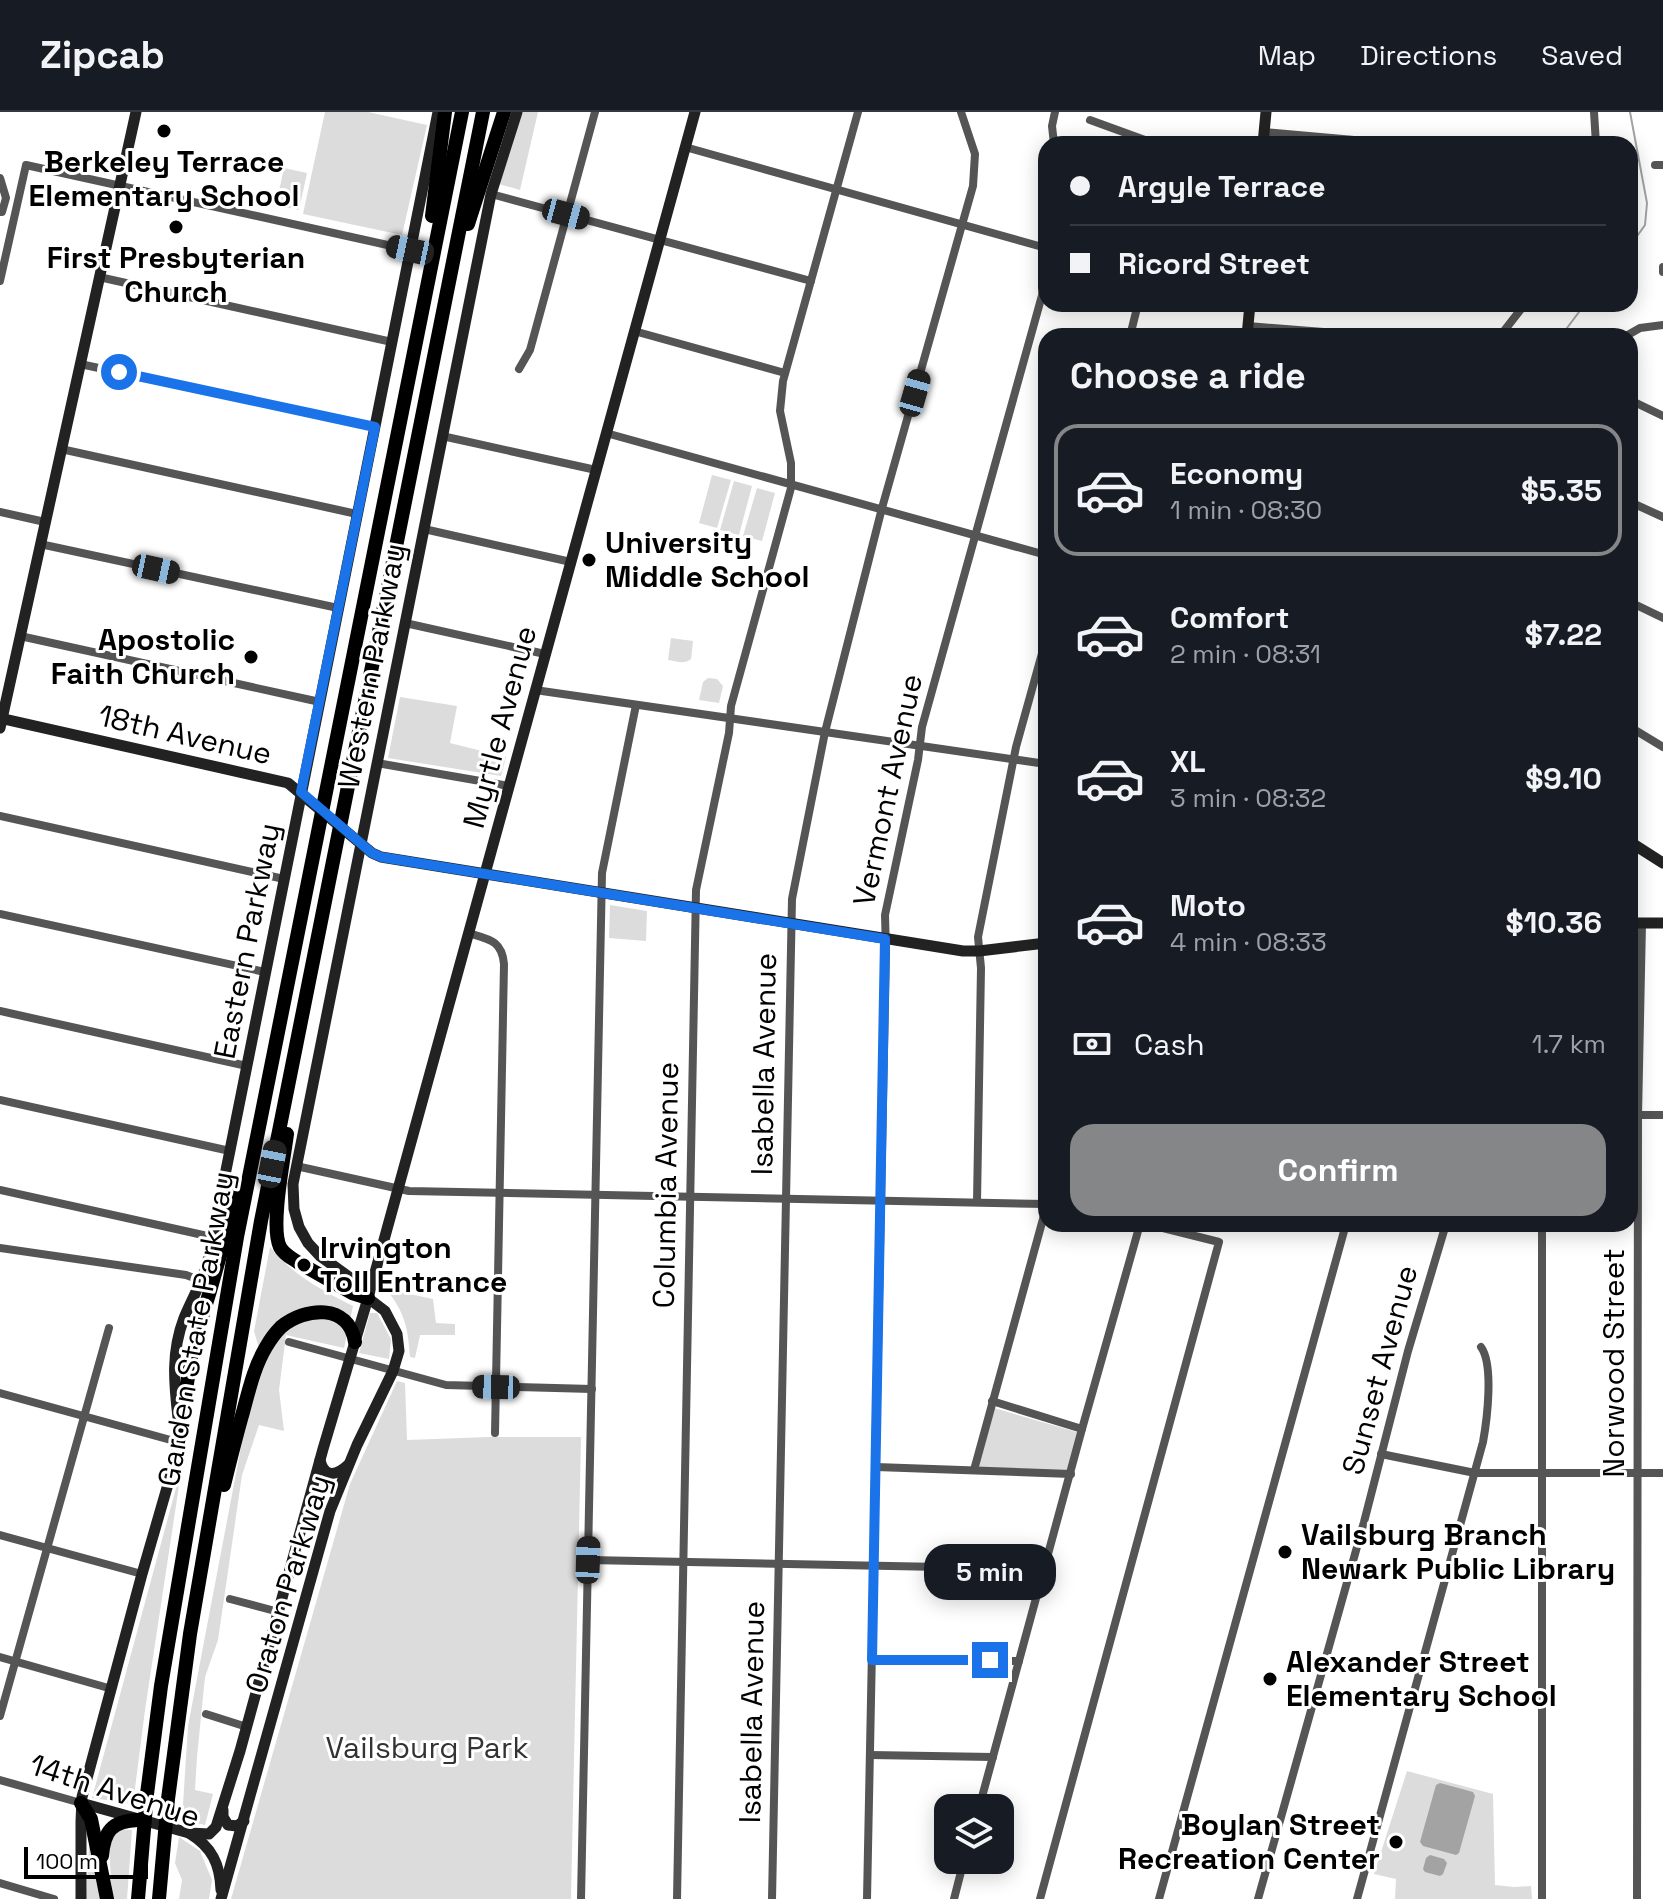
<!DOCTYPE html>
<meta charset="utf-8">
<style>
body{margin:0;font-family:"Space Grotesk",sans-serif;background:#20242c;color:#f1f3f6;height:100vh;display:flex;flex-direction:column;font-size:30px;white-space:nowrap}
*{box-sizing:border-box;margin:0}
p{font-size:26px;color:#9ea1a6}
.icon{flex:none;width:44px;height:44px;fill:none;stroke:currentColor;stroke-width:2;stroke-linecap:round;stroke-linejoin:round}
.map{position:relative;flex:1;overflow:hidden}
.drawer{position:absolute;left:1038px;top:216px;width:600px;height:904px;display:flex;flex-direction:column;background:#171b24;border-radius:24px;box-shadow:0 4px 20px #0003}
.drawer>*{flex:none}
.guide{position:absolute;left:1038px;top:24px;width:600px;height:176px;border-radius:24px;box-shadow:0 4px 20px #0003;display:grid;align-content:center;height:176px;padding:0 32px;background:#171b24}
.tools{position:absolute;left:934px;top:1682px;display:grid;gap:16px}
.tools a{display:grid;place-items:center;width:80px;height:80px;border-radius:16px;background:#171b24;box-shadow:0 4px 20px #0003;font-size:40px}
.scale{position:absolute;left:24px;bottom:20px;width:124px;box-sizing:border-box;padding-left:8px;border:4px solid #000;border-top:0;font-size:22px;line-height:28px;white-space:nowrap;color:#000;-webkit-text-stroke:6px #fff;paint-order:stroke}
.end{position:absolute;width:36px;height:36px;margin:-18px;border:10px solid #1a73e8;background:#fff;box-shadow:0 0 0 4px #fff}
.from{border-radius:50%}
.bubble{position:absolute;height:56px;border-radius:24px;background:#171b24;box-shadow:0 4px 20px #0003;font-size:26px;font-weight:700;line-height:56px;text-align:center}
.car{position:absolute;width:24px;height:48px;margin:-24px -12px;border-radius:10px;box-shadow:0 0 6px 2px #0007;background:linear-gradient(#222 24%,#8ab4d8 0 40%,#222 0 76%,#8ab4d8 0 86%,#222 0)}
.guide b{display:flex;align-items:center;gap:28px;height:76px;font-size:30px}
.guide b+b{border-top:2px solid #363941}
.guide i{width:20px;height:20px;background:#f1f3f6}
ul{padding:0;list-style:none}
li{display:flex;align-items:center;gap:24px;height:132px;margin:0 16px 12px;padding:0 16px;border:4px solid transparent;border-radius:24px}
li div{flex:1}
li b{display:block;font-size:30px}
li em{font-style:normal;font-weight:700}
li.current{border-color:#858687}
li>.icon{width:72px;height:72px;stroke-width:1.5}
h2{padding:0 32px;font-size:36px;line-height:96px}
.pay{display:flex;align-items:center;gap:20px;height:88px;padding:0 32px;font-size:30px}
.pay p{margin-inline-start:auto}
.action{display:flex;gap:16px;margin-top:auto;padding:16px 32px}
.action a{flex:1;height:92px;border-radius:24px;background:#858687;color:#fff;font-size:32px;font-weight:700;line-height:92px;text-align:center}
header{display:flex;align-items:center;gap:48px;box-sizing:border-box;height:112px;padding:0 40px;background:#171b24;border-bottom:2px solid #363941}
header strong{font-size:38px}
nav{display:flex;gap:44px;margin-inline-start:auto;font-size:28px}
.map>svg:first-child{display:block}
.green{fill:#dcdcdc}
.water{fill:#a3a3a3}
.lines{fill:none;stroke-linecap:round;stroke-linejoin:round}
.stream{stroke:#a3a3a3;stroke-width:2}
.street{stroke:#555;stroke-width:8}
.secondary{stroke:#222;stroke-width:11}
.highway{stroke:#000;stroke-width:14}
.route{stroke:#1a73e8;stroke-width:10}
.poi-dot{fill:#000;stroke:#fff;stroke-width:3}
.labels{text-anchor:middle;stroke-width:6;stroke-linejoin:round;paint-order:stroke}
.poi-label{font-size:30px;font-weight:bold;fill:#000;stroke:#fff;text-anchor:start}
.street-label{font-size:30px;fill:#000;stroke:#fff}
.park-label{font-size:30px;fill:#333;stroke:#fff}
</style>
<header>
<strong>Zipcab</strong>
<nav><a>Map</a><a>Directions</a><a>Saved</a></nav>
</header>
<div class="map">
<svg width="1663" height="1787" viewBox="0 0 1663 1787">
<rect width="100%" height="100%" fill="#fff"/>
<g class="green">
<path d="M325,0h43l59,13 -25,110 -99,-21z"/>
<path d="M522,0h16l-18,78 -21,-6z"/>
<path d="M284,56l23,5 -8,37 -23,-5z"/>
<path d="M712,363l19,5 -14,48 -18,-5z"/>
<path d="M734,369l18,5 -13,49 -19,-5z"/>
<path d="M757,376l18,5 -13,48 -19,-5z"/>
<path d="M671,526l22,3 -2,18c-7,6 -15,2 -23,1z"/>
<path d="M708,566l9,1 6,7 -4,17 -20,-3 4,-18z"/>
<path d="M400,585l57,9 -7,37 56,14 -5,19 -113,-18z"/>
<path d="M610,793l37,6 -1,30 -37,-3z"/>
<path d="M270,1135c24,29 50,42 83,59l-9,42 -58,-13 -7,55 5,41 -25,-6 -17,50 -24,165 -13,37 -8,80 -2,33 18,4 -8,31 -23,-5 6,-94 61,-321 14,-43 -9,-31z"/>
<path d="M386,1177l47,10 3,24 19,1v11h-35l-5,23 -5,-1c-2,-30 -5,-44 -24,-68z"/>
<path d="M370,1201h7l14,26 -2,20 -30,-6z"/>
<path d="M397,1269l8,2 2,57 82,-3h92l-10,462h-340l119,-415z"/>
<path d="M994,1296l86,25 -11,38 -92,-3z"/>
<path d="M182,1354l-37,244 -12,94 -41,-6z"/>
<path d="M1407,1659l86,23 2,91 19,2 17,-1 1,13h-137l1,-20 -22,-5z"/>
<path d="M119,1717l13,1 -5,69h-15l-3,-55z"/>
<path d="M179,1725l21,14 12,29 -3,19h-30l3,-19 -7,-17z"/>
<path d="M89,1734l12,53h-15z"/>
</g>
<g class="water">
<path d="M1440,1671l33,9 2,4 -16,57 -3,2 -33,-9 -3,-4 16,-57z"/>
<path d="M1430,1743l14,4 3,4 -4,11 -3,2 -15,-4 -2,-3 3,-11z"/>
</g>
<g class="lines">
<g class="stream">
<path d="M1630,0l17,91 -2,22 -15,21"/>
<path d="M1561,224l24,-32"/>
</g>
<g class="street">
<path d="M1594,0l2,32"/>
<path d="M1090,8l66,24"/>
<path d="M1264,20l135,12"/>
<path d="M1054,32l-2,-18 3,-14"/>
<path d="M685,35l361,101"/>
<path d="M1655,53h8"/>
<path d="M0,66l6,20 -4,14h-2"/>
<path d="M491,82l320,87"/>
<path d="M1663,155v5"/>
<path d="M99,165l293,65"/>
<path d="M0,169l26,-116 384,85"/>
<path d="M1248,214l126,10"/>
<path d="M634,219l151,42"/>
<path d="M1130,224l8,-32"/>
<path d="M1500,224l25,-32"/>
<path d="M1626,224l14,-8 23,-3"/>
<path d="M80,252l295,63"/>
<path d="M519,257l11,-19 65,-238"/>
<path d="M1630,288l33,16"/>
<path d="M606,321l440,122"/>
<path d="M442,324l154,34"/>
<path d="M61,337l296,65"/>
<path d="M1630,390l33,15"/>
<path d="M0,400l45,10"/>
<path d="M424,417l147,33"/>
<path d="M40,432l298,64"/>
<path d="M1630,490l33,16"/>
<path d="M405,511l140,31"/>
<path d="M20,524l300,66"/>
<path d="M535,578l511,74"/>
<path d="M1630,615l33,20"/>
<path d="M377,651l132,23"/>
<path d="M0,704l284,63"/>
<path d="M0,802l265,58"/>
<path d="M468,821c20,6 34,7 36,31l-9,469"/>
<path d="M0,899l247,55"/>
<path d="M0,988l230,51"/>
<path d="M1630,1003h33"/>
<path d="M296,1054l113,25 637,13"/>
<path d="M0,1078l212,47"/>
<path d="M977,1090l4,-234 -3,-31 38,-190 30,-108"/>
<path d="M0,1136l186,27 16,6"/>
<path d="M289,1230l157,43 146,4"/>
<path d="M0,1281l178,49"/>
<path d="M992,1289l90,28"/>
<path d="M1381,1342l94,19h188"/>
<path d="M876,1355l195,7"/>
<path d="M974,1358l72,-262"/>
<path d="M0,1423l142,39"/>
<path d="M588,1448l457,9"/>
<path d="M230,1487l49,13"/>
<path d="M0,1545l112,32"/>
<path d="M872,1548l147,1"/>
<path d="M206,1602l41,13"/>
<path d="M0,1604l109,-388"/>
<path d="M870,1643l123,2"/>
<path d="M0,1668l81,23"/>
<path d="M979,1696l103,-379 58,-205"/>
<path d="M0,1771l54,16"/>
<path d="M581,1787l21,-1026 34,-168"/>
<path d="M677,1787l19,-1009 33,-157 2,-27 60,-218v-25l-11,-52 3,-30 75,-269"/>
<path d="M772,1787l20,-1000 33,-167 57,-224 91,-322 2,-32 -14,-42"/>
<path d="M867,1787l19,-947 -1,-37 33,-155 4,-33 124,-446"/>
<path d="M954,1787l10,-39"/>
<path d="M1040,1787l179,-657 -72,-18"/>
<path d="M1159,1787l187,-675"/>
<path d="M1258,1787l106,-377 44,-171 38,-127"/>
<path d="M1357,1787l126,-457c4,-22 11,-77 -2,-95"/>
<path d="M1542,1787v-675"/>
<path d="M1637,1787l1,-784 4,-192"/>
</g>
<g class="secondary">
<path d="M1263,32l3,-32"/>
<path d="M1247,224l3,-32"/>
<path d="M0,606l288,65 84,70 9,4 582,94h16l67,-8"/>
<path d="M0,616l136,-616"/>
<path d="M1630,730l33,21"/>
<path d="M1630,811h33"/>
<path d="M178,1306c-4,-35 -7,-66 6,-100 8,-20 19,-37 24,-58l230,-1148"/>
<path d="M320,1348c4,18 16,16 28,5"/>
<path d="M81,1691l108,30c23,14 31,31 32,57"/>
<path d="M223,1698v7l5,8 9,1 7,-5"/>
<path d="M189,1721l20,1 7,-7 24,-76 83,-302 45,-151 327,-1186"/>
<path d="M81,1787v-77l1,-25 60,-223 33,-114 4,-25"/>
<path d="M221,1787l109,-388 27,-66 36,-74 6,-20 -2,-17 -12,-23 -17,-13 -12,-16 -36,-26 -12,-13 -9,-16 -5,-18 -1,-25 198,-990 26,-82"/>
</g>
<g class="highway">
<path d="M432,104l13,-104"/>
<path d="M468,112l36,-112"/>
<path d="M287,1022c-3,24 -17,93 -7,113 4,8 12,11 19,16"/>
<path d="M308,1156l44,25 16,5"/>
<path d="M195,1228l15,-49 28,-99"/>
<path d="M178,1330l14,-91"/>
<path d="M224,1373c6,-24 12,-49 19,-73 6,-22 11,-45 23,-65 4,-7 9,-14 15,-20 24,-20 68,-24 74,15"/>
<path d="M81,1691l10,16 16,80"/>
<path d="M102,1744c2,-25 10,-35 36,-36"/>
<path d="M138,1787l9,-105 14,-108 76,-449 225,-1125"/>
<path d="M159,1787l9,-100 22,-165 71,-413 222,-1109"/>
</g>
</g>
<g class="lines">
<path class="route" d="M119,260l256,55 -74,365 71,61 9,4 504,82 -13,721h118"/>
</g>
<g class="poi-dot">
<circle cx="164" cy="19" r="8"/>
<circle cx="176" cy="115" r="8"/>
<circle cx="589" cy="448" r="8"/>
<circle cx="251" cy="545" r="8"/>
<circle cx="304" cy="1153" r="8"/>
<circle cx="1285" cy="1440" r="8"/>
<circle cx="1270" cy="1567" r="8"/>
<circle cx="1396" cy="1730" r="8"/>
</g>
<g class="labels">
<g class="poi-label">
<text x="164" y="60" text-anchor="middle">Berkeley Terrace<tspan x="164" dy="34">Elementary School</tspan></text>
<text x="176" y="156" text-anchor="middle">First Presbyterian<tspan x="176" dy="34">Church</tspan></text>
<text x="605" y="441">University<tspan x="605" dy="34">Middle School</tspan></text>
<text x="235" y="538" text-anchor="end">Apostolic<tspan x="235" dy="34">Faith Church</tspan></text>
<text x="320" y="1146">Irvington<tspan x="320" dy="34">Toll Entrance</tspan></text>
<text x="1301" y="1433">Vailsburg Branch<tspan x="1301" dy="34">Newark Public Library</tspan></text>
<text x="1286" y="1560">Alexander Street<tspan x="1286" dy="34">Elementary School</tspan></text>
<text x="1380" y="1723" text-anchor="end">Boylan Street<tspan x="1380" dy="34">Recreation Center</tspan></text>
</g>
<g class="street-label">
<text transform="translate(372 554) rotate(-79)" y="10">Western Parkway</text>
<text transform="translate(500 615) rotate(-75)" y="10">Myrtle Avenue</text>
<text transform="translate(185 623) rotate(13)" y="10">18th Avenue</text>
<text transform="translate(888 678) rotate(-78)" y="10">Vermont Avenue</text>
<text transform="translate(247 829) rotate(-79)" y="10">Eastern Parkway</text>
<text transform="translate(764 952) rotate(-89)" y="10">Isabella Avenue</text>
<text transform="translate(666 1073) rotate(-89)" y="10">Columbia Avenue</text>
<text transform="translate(196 1217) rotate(-80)" y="10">Garden State Parkway</text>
<text transform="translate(1614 1251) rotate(-90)" y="10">Norwood Street</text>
<text transform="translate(1380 1258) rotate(-75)" y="10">Sunset Avenue</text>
<text transform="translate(288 1472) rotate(-73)" y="10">Oraton Parkway</text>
<text transform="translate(752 1600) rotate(-89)" y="10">Isabella Avenue</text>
<text transform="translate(115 1679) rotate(18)" y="10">14th Avenue</text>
</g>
<g class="park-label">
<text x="427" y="1646">Vailsburg Park</text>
</g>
</g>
</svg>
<div class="tools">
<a><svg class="icon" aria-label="layers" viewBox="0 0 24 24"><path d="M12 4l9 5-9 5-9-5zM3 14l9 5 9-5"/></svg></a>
</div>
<div class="scale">100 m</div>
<i class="end from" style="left:119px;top:260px"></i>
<i class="end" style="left:990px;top:1548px"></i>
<div class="bubble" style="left:924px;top:1432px;width:132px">5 min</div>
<i class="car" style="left:566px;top:102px;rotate:105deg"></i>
<i class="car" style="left:410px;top:138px;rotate:282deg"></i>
<i class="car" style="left:915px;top:281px;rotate:16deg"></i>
<i class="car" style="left:156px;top:457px;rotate:102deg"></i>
<i class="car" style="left:272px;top:1052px;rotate:11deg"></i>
<i class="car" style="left:496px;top:1275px;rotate:271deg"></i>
<i class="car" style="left:588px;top:1448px;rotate:2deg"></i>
<div class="guide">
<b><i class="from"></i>Argyle Terrace</b>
<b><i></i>Ricord Street</b>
</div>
<section class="drawer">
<h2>Choose a ride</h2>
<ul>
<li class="current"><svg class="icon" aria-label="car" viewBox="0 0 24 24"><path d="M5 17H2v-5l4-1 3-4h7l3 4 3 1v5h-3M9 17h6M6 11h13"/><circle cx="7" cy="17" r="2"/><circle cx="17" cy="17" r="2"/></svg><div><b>Economy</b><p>1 min · 08:30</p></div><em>$5.35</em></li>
<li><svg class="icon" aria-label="car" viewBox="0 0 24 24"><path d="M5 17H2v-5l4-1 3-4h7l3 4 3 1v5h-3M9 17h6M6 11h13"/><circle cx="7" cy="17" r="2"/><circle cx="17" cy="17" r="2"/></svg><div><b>Comfort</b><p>2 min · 08:31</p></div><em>$7.22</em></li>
<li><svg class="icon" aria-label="car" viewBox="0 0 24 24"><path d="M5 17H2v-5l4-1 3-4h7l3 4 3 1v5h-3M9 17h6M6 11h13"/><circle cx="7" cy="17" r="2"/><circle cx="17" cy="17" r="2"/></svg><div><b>XL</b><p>3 min · 08:32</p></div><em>$9.10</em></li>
<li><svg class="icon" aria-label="car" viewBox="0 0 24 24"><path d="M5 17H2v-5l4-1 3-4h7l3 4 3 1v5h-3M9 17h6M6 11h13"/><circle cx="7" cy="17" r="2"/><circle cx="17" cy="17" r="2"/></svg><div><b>Moto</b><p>4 min · 08:33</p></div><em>$10.36</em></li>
</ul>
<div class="pay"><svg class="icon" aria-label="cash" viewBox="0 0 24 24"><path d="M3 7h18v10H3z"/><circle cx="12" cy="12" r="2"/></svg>Cash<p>1.7 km</p></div>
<div class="action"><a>Confirm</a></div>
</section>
</div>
